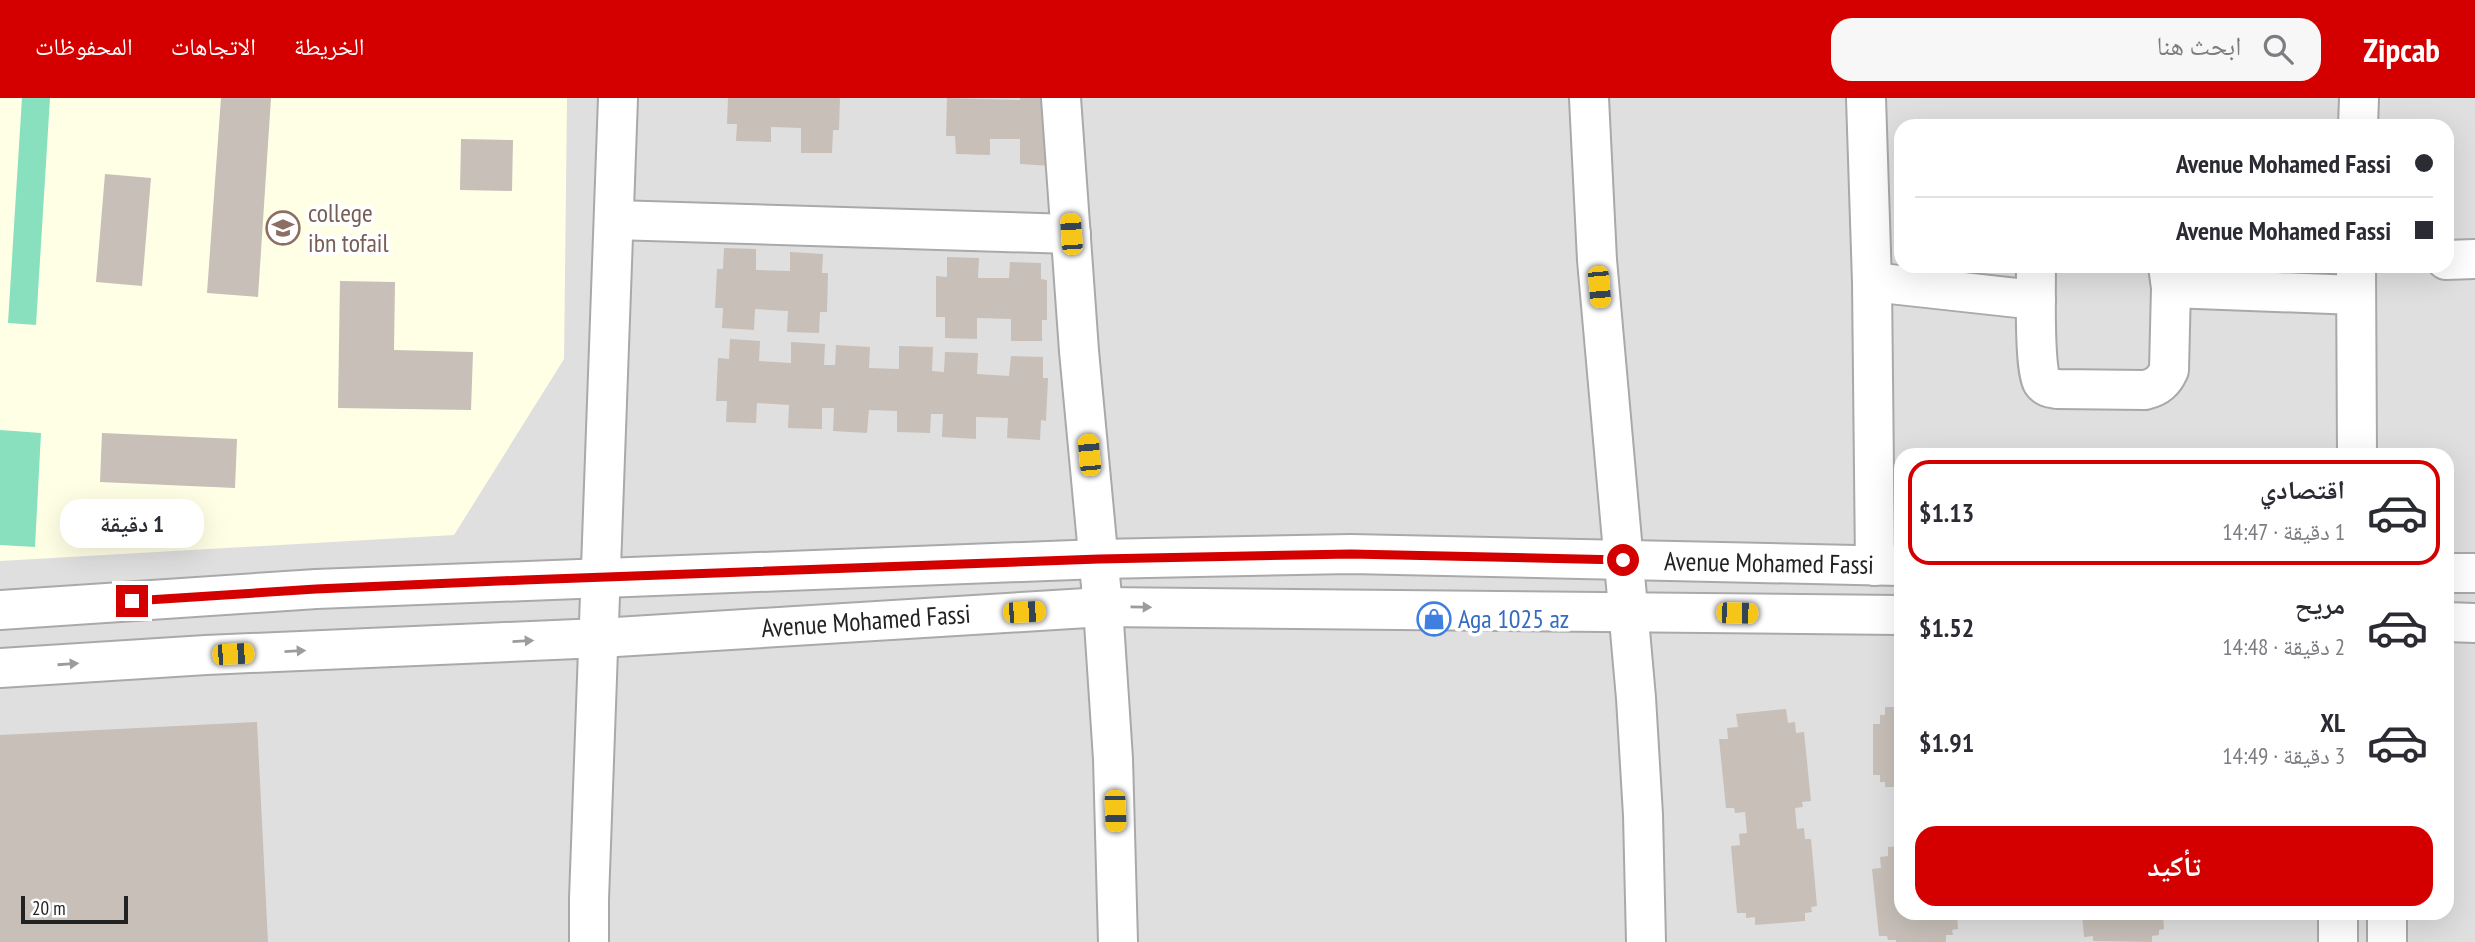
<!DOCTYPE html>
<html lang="ar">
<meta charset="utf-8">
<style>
body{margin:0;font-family:"PT Sans Narrow","Noto Naskh Arabic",sans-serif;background:#f7f7f7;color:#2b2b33;direction:rtl;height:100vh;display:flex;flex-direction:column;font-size:26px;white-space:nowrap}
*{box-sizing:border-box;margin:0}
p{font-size:23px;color:#7c7c81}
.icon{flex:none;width:38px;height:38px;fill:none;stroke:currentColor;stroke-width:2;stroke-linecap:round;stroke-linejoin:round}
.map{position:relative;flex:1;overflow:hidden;direction:ltr}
.panel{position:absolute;left:1894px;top:350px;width:560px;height:472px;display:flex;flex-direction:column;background:#fff;border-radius:21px;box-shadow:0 7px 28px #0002;direction:rtl}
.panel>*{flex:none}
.hud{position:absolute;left:1894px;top:21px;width:560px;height:154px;border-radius:21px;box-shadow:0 7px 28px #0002;direction:rtl;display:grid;align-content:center;height:154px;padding:0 21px;background:#fff}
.scale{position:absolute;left:21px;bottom:18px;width:107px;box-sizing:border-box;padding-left:7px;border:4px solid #222;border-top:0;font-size:19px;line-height:24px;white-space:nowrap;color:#222;-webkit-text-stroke:5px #fff;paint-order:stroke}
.end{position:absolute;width:32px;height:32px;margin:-16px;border:9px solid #d40000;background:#fff;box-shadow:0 0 0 4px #fff}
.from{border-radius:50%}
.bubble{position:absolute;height:49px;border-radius:21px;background:#fff;box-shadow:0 7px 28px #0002;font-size:23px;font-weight:700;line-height:49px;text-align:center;direction:rtl}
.car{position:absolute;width:21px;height:42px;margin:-21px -10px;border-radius:9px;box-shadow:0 0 5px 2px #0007;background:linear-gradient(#f5c518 24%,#345 0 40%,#f5c518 0 76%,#345 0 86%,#f5c518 0)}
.hud b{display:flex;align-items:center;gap:24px;height:66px;font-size:26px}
.hud b+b{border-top:2px solid #e1e1e2}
.hud i{width:18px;height:18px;background:#2b2b33}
ul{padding:12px 0 0;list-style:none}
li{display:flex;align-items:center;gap:21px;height:105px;margin:0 14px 10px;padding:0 7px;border:4px solid transparent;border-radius:21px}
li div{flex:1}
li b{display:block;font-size:26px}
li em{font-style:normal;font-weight:700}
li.active{border-color:#d40000}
li>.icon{width:63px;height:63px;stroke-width:1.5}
.cta{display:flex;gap:14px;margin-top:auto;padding:14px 21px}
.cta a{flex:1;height:80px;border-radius:21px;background:#d40000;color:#fff;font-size:28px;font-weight:700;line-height:80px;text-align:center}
header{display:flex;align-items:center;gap:42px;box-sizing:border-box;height:98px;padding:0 35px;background:#d40000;color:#fff}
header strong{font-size:33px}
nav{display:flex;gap:38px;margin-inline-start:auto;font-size:24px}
.search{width:490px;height:63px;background:#f7f7f7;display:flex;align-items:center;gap:18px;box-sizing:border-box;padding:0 24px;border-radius:21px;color:#7c7c81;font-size:26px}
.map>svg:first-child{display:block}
.residential{fill:#e0dfdf;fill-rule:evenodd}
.education{fill:#ffffe5}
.pitch{fill:#88e0be}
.building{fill:#c7bfb8}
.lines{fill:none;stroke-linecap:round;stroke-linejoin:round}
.minor-casing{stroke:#a9a9a9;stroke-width:42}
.minor{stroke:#fff;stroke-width:38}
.oneway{fill:#9c9c9c}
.route{stroke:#d40000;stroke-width:9}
.labels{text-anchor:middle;stroke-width:7;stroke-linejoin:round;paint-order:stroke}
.education-label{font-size:26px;fill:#785e54;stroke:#fff;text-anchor:start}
.street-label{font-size:26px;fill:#222;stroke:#fff}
.shop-label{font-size:26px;fill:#366cbe;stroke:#fff;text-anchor:start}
</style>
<header>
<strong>Zipcab</strong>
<div class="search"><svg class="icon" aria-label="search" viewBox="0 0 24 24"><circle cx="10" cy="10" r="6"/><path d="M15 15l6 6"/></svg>ابحث هنا</div>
<nav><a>الخريطة</a><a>الاتجاهات</a><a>المحفوظات</a></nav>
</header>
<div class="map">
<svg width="2475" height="844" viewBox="0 0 2475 844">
<rect width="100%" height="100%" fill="#f2efe9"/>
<path class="residential" d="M0,0h2475v844h-2475zM1900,28h546v140h-546zM1900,357h546v459h-546z"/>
<path class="education" d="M0,0h567l-3,261 -110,176 -454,26z"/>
<g class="pitch">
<path d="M22,0h28l-14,227 -28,-2z"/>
<path d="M0,332l41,3 -6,114 -35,-2z"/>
</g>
<g class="building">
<path d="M221,0h50l-13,199 -51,-4z"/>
<path d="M728,0h112l-1,32h-6l-1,23h-31v-25l-30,-1v15l-35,-1 1,-17h-10z"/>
<path d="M947,0l73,2v-2h32l-1,68 -31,-2v-25h-30v16l-34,-1 -1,-18h-9z"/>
<path d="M461,41l52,1 -1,51 -52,-1z"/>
<path d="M105,76l46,4 -9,108 -46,-4z"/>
<path d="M724,150l32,1v21l34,1v-19l33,2 -1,19h6l-1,39h-7l-1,21 -32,-1 1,-21 -33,-2 -1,21 -32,-2 1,-20h-8l2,-39h6z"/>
<path d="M947,159l32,1 -1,20h31l1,-16 31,1v16l6,1v40h-5v21h-31v-22l-34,-1v21l-32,-1v-21h-9v-41l11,1z"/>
<path d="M340,183l55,1 -1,68 79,2 -2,58 -133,-2z"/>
<path d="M730,241l30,2 -1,20 32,2v-21l34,2 -1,21h11l1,-20 34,2 -1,21 30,1v-23l34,1 -1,24 12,1 1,-20 33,1 -1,21 32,2 2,-20 32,1v21h5l-2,43 -5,-1 -1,20 -33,-2 1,-20 -32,-1v22l-34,-2 1,-23h-12l-1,19 -33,-1v-21l-28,-1 -2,23 -34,-2 1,-23h-12v21l-34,-1 1,-23 -32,-2 -1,20 -30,-1 1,-21h-11l2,-43 11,1z"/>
<path d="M102,335l135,6 -2,49 -135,-6z"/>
<path d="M1885,609h15v80h-15v-5h-5v-7h-7v-51h7v-9h5z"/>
<path d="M1786,611l2,14 7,-1 1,11 8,-1 7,69 -9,1 1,5 -8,1 2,21 7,-1 1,11h6l6,67 -6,1 1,5 -7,1v8l-50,4v-8l-9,1v-5h-9l-6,-67 9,-1 -1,-11 8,-1 -2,-21 -10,1 -1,-5h-8l-7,-69h9l-1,-11 11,-1 -2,-13z"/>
<path d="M257,624l11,220h-268v-207z"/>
<path d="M1900,748v68h57l1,15 -6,1 1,5h-7v7h-50v-2h-8l-1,-4h-8l-7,-67 9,-1 -1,-11 8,-1v-9z"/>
<path d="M2082,816h81l1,15 -5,1v5l-7,1v6l-59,-1v-5l-9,1z"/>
<path d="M2266,816h32v1l-31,3z"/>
</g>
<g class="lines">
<defs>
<g id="minor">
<path d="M1061,0l18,253 24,256 10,152 5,183"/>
<path d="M1589,0l8,162 39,438 7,117 3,127"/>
<path d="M1866,0l6,184 3,284"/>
<path d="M2358,28l1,-28"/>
<path d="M614,122l457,14"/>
<path d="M2446,162l29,-1"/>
<path d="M2036,168c0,20 -2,104 6,116 4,6 10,6 15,7l88,1c13,-3 19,-9 24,-20l2,-82 -3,-22"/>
<path d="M2356,168l1,189"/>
<path d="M1872,184l164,18"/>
<path d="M2171,190l185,7"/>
<path d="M2446,475h29"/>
<path d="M0,512l316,-21 783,-30 252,-5 549,12"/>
<path d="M2446,524l29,1"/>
<path d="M0,570l206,-13 394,-17 503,-31 797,8"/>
<path d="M2338,816v28"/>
<path d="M2387,816v28"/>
<path d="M589,844v-43l29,-801"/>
</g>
</defs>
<use href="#minor" class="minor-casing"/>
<use href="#minor" class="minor"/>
</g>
<defs><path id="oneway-solid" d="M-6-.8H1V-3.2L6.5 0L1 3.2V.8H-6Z" transform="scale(1.75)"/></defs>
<g class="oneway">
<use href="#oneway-solid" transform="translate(1141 509) rotate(1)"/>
<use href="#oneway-solid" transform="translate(523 543) rotate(-3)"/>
<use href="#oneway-solid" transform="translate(295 553) rotate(-3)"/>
<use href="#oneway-solid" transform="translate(68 566) rotate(-4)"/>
</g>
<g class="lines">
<path class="route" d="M132,503l184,-12 208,-9 575,-21 252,-5 272,6"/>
</g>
<defs>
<symbol id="school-ring" viewBox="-11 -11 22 22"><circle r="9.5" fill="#fff" stroke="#8d6e63" stroke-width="1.5"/><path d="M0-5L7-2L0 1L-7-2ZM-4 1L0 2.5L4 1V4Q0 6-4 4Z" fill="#8d6e63"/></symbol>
<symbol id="shop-ring" viewBox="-11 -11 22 22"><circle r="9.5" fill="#fff" stroke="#3f7fe0" stroke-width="1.5"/><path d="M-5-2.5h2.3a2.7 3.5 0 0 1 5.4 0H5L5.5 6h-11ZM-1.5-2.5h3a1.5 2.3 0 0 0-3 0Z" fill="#3f7fe0"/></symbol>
</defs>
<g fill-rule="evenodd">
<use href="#school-ring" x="264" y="111" width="38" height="38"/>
<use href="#shop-ring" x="1415" y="502" width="38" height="38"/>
</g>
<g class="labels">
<g class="education-label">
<text x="308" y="124">college<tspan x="308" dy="30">ibn tofail</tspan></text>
</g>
<g class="street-label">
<text transform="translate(1769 465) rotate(1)" y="9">Avenue Mohamed Fassi</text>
<text transform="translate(866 523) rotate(-4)" y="9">Avenue Mohamed Fassi</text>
</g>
<g class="shop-label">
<text x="1458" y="530">Aga 1025 az</text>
</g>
</g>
</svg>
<div class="scale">20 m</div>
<i class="end from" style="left:1623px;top:462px"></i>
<i class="end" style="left:132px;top:503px"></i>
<div class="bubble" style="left:60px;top:401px;width:144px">1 دقيقة</div>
<i class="car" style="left:1071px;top:136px;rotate:356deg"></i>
<i class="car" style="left:1599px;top:189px;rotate:175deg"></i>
<i class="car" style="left:1089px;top:357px;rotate:355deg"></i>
<i class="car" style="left:1024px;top:514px;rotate:87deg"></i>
<i class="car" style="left:1737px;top:515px;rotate:91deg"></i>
<i class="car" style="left:233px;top:556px;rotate:87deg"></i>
<i class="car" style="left:1115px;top:713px;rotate:178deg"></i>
<div class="hud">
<b><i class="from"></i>Avenue Mohamed Fassi</b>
<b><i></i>Avenue Mohamed Fassi</b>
</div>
<section class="panel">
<ul>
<li class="active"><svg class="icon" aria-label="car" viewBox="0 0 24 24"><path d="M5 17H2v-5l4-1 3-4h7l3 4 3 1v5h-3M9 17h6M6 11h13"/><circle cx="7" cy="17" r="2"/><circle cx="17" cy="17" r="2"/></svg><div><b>اقتصادي</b><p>1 دقيقة · 14:47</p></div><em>$1.13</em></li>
<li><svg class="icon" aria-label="car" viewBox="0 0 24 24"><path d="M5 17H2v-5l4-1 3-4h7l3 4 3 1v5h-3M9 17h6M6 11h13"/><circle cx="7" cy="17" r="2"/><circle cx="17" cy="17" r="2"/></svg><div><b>مريح</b><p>2 دقيقة · 14:48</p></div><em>$1.52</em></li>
<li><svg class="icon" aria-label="car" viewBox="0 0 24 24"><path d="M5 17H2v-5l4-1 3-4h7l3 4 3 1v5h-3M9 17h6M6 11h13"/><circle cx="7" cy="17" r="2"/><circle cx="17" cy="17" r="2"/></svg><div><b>XL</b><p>3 دقيقة · 14:49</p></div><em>$1.91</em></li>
</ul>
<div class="cta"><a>تأكيد</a></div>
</section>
</div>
